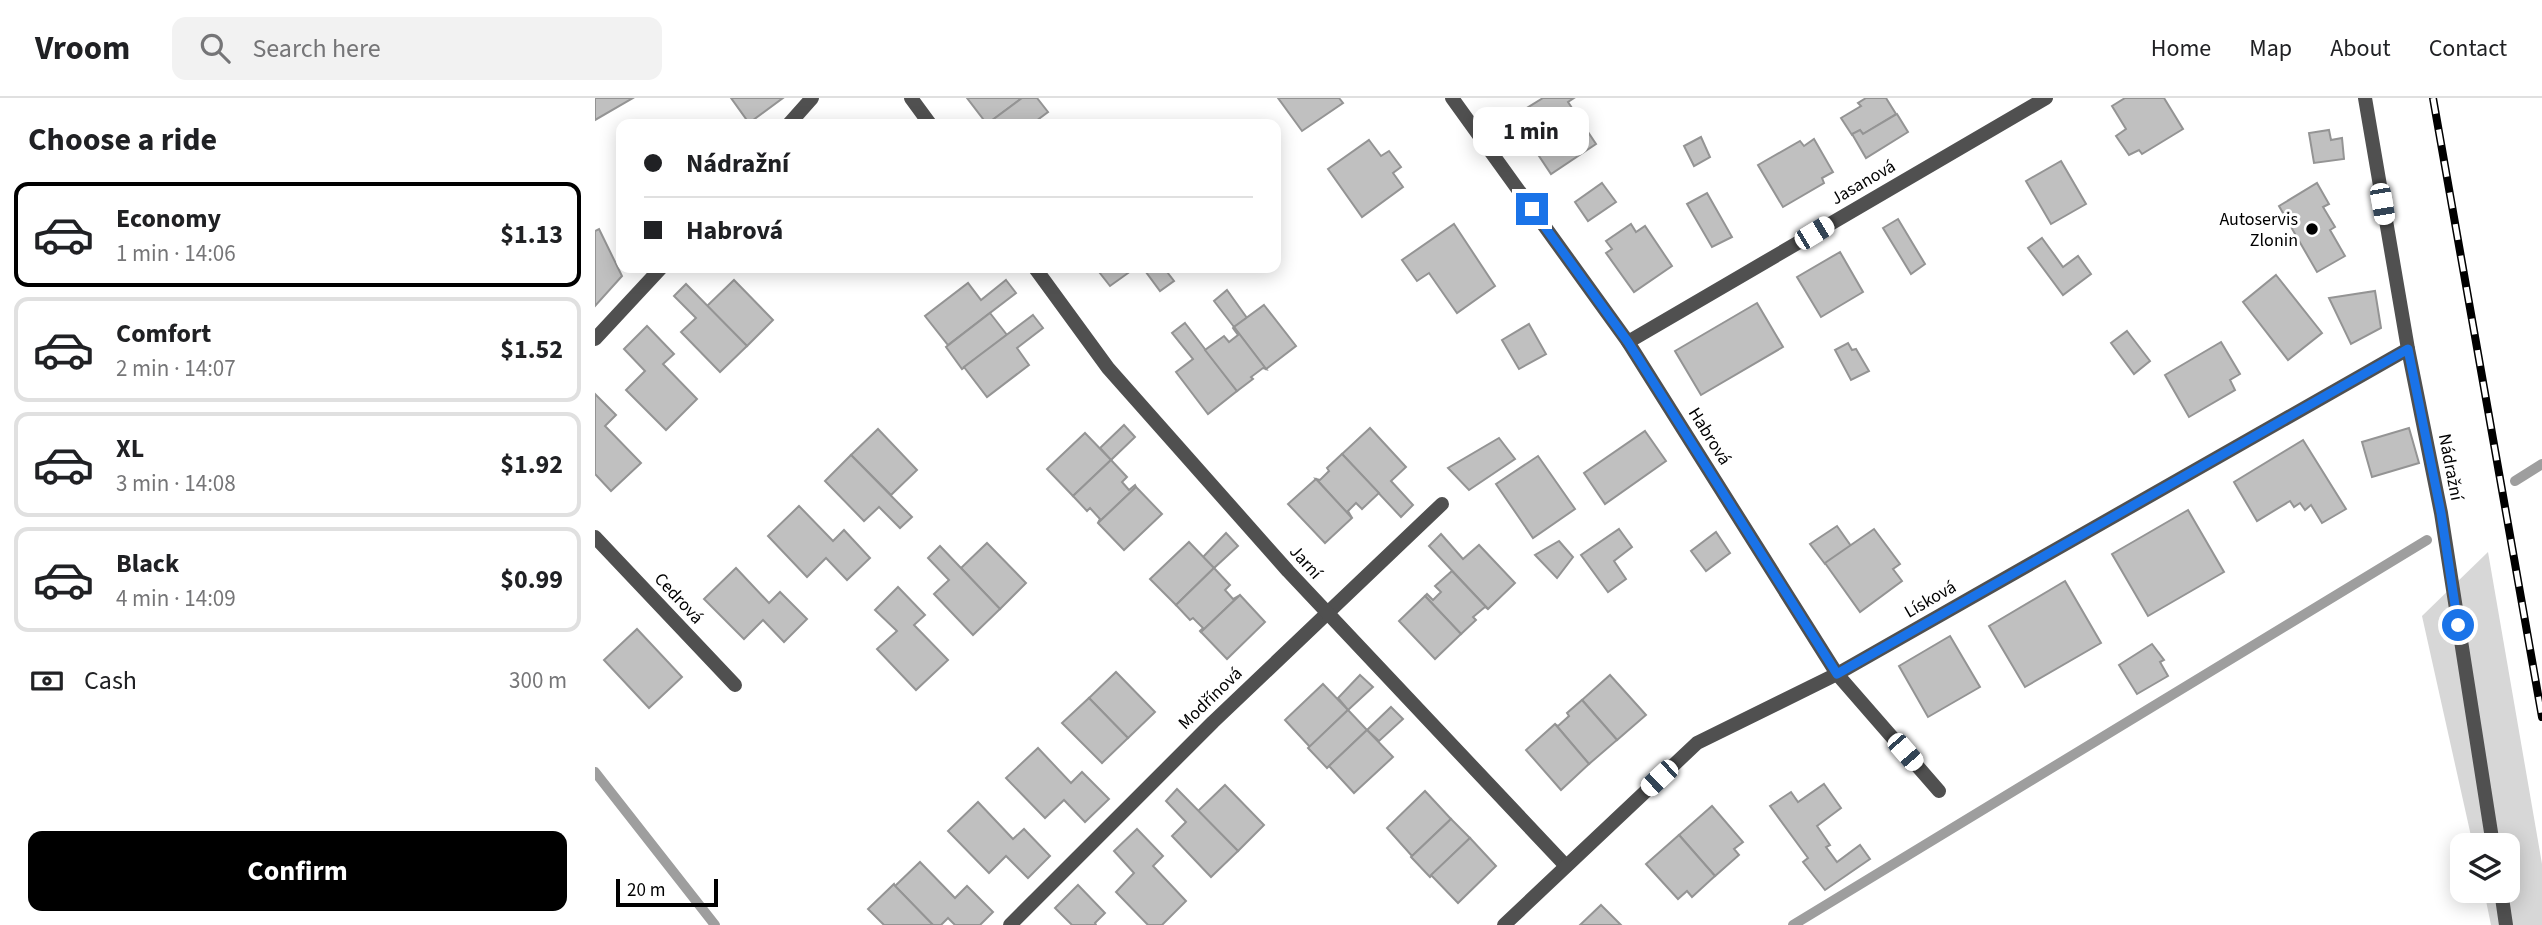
<!DOCTYPE html>
<meta charset="utf-8">
<style>
body{margin:0;font-family:"Source Sans 3",sans-serif;background:#f2f2f2;color:#202124;height:100vh;display:flex;flex-direction:column;font-size:26px;white-space:nowrap}
*{box-sizing:border-box;margin:0}
p{font-size:23px;color:#757577}
.icon{flex:none;width:38px;height:38px;fill:none;stroke:currentColor;stroke-width:2;stroke-linecap:round;stroke-linejoin:round}
.map{position:relative;flex:1;overflow:hidden}
.side{display:flex;flex-direction:column;background:#fff;width:595px}
.side>*{flex:none}
.hud{position:absolute;left:21px;top:21px;width:665px;height:154px;border-radius:14px;box-shadow:0 4px 18px #0003;display:grid;align-content:center;height:154px;padding:0 28px;background:#fff}
.tools{position:absolute;left:1855px;top:735px;display:grid;gap:14px}
.tools a{display:grid;place-items:center;width:70px;height:70px;border-radius:14px;background:#fff;box-shadow:0 4px 18px #0003;font-size:35px}
.scale{position:absolute;left:21px;bottom:18px;width:102px;box-sizing:border-box;padding-left:7px;border:4px solid #000;border-top:0;font-size:19px;line-height:24px;white-space:nowrap;color:#000;-webkit-text-stroke:5px #fff;paint-order:stroke}
.end{position:absolute;width:32px;height:32px;margin:-16px;border:9px solid #1a73e8;background:#fff;box-shadow:0 0 0 4px #fff}
.from{border-radius:50%}
.bubble{position:absolute;height:49px;border-radius:14px;background:#fff;box-shadow:0 4px 18px #0003;font-size:23px;font-weight:700;line-height:49px;text-align:center}
.car{position:absolute;width:21px;height:42px;margin:-21px -10px;border-radius:9px;box-shadow:0 0 5px 2px #0007;background:linear-gradient(#fff 24%,#345 0 40%,#fff 0 76%,#345 0 86%,#fff 0)}
.hud b{display:flex;align-items:center;gap:24px;height:66px;font-size:26px}
.hud b+b{border-top:2px solid #e0e0e0}
.hud i{width:18px;height:18px;background:#202124}
ul{padding:0;list-style:none}
li{display:flex;align-items:center;gap:21px;height:105px;margin:0 14px 10px;padding:0 14px;border:4px solid #e0e0e0;border-radius:14px}
li div{flex:1}
li b{display:block;font-size:26px}
li em{font-style:normal;font-weight:700}
li.selected{border-color:#000}
li>.icon{width:63px;height:63px;stroke-width:1.5}
h2{padding:0 28px;font-size:32px;line-height:84px}
.pay{display:flex;align-items:center;gap:18px;height:77px;padding:0 28px;font-size:26px}
.pay p{margin-inline-start:auto}
.primary-button{display:flex;gap:14px;margin-top:auto;padding:14px 28px}
.primary-button a{flex:1;height:80px;border-radius:14px;background:#000;color:#fff;font-size:28px;font-weight:700;line-height:80px;text-align:center}
header{display:flex;align-items:center;gap:42px;box-sizing:border-box;height:98px;padding:0 35px;background:#fff;border-bottom:2px solid #e0e0e0}
header strong{font-size:33px}
nav{display:flex;gap:38px;margin-inline-start:auto;font-size:24px}
.search{width:490px;height:63px;background:#f2f2f2;display:flex;align-items:center;gap:18px;box-sizing:border-box;padding:0 24px;border-radius:14px;color:#757577;font-size:26px}
main{display:flex;flex:1;min-height:0}
.map>svg:first-child{display:block}
.grass{fill:#d7d7d7}
.lines{fill:none;stroke-linecap:round;stroke-linejoin:round}
.stream{stroke:#9e9e9e;stroke-width:10}
.building{fill:#c0c0c0;stroke:#949494;stroke-width:2}
.lane{stroke:#505050;stroke-width:14}
.street{stroke:#505050;stroke-width:14}
.rail-casing{stroke:#000;stroke-width:8}
.rail{stroke:#fff;stroke-width:5;stroke-dasharray:16;stroke-linecap:butt}
.route{stroke:#1a73e8;stroke-width:9}
.poi-dot{fill:#000;stroke:#fff;stroke-width:2.5}
.labels{text-anchor:middle;stroke-width:6;stroke-linejoin:round;paint-order:stroke}
.street-label{font-size:18px;fill:#000;stroke:#fff}
.poi-label{font-size:18px;fill:#000;stroke:#fff;text-anchor:end}
</style>
<header>
<strong>Vroom</strong>
<div class="search"><svg class="icon" aria-label="search" viewBox="0 0 24 24"><circle cx="10" cy="10" r="6"/><path d="M15 15l6 6"/></svg>Search here</div>
<nav><a>Home</a><a>Map</a><a>About</a><a>Contact</a></nav>
</header>
<main>
<section class="side">
<h2>Choose a ride</h2>
<ul>
<li class="selected"><svg class="icon" aria-label="car" viewBox="0 0 24 24"><path d="M5 17H2v-5l4-1 3-4h7l3 4 3 1v5h-3M9 17h6M6 11h13"/><circle cx="7" cy="17" r="2"/><circle cx="17" cy="17" r="2"/></svg><div><b>Economy</b><p>1 min · 14:06</p></div><em>$1.13</em></li>
<li><svg class="icon" aria-label="car" viewBox="0 0 24 24"><path d="M5 17H2v-5l4-1 3-4h7l3 4 3 1v5h-3M9 17h6M6 11h13"/><circle cx="7" cy="17" r="2"/><circle cx="17" cy="17" r="2"/></svg><div><b>Comfort</b><p>2 min · 14:07</p></div><em>$1.52</em></li>
<li><svg class="icon" aria-label="car" viewBox="0 0 24 24"><path d="M5 17H2v-5l4-1 3-4h7l3 4 3 1v5h-3M9 17h6M6 11h13"/><circle cx="7" cy="17" r="2"/><circle cx="17" cy="17" r="2"/></svg><div><b>XL</b><p>3 min · 14:08</p></div><em>$1.92</em></li>
<li><svg class="icon" aria-label="car" viewBox="0 0 24 24"><path d="M5 17H2v-5l4-1 3-4h7l3 4 3 1v5h-3M9 17h6M6 11h13"/><circle cx="7" cy="17" r="2"/><circle cx="17" cy="17" r="2"/></svg><div><b>Black</b><p>4 min · 14:09</p></div><em>$0.99</em></li>
</ul>
<div class="pay"><svg class="icon" aria-label="cash" viewBox="0 0 24 24"><path d="M3 7h18v10H3z"/><circle cx="12" cy="12" r="2"/></svg>Cash<p>300 m</p></div>
<div class="primary-button"><a>Confirm</a></div>
</section>
<div class="map">
<svg width="1947" height="827" viewBox="0 0 1947 827">
<rect width="100%" height="100%" fill="#fff"/>
<path class="grass" d="M1893,454l54,312v61h-51l-7,-34h24v-46h-35l-51,-229z"/>
<g class="lines">
<g class="stream">
<path d="M1920,383l27,-17"/>
<path d="M0,674l120,153"/>
<path d="M1198,827l634,-385"/>
</g>
</g>
<g class="building">
<path d="M0,0h38l-38,22z"/>
<path d="M136,0h52l-34,25z"/>
<path d="M372,0h55l-35,26z"/>
<path d="M427,0h15l11,14 -16,12h-45z"/>
<path d="M683,0h61l4,5 -41,28z"/>
<path d="M948,0h31l-6,4 28,42 -45,30 -22,-33 11,-8 -14,-22h-4z"/>
<path d="M1271,0h20l10,16 -33,20 -3,-4 -8,5 -11,-17 20,-12 -3,-3z"/>
<path d="M1530,0h39l19,31 -41,25 -3,-4 -10,5 -13,-19 10,-7 -14,-23z"/>
<path d="M1302,16l11,18 -42,26 -14,-24 8,-4 3,4z"/>
<path d="M1734,32l2,10 11,-2 2,21 -30,4 -5,-30z"/>
<path d="M1106,39l9,20 -16,9 -10,-20z"/>
<path d="M1219,41l19,33 -11,6 2,5 -41,24 -25,-42 42,-24 4,5z"/>
<path d="M774,42l12,16 8,-5 12,16 -8,6 10,14 -41,30 -34,-48z"/>
<path d="M1466,63l25,43 -35,20 -25,-43z"/>
<path d="M1007,85l14,19 -28,19 -13,-19z"/>
<path d="M1722,85l12,21 -6,3 12,20 -5,3 15,26 -28,16 -38,-66z"/>
<path d="M1112,95l25,44 -20,10 -25,-43z"/>
<path d="M1303,121l27,45 -14,10 -28,-46z"/>
<path d="M859,126l41,62 -38,27 -28,-40 -12,8 -15,-21z"/>
<path d="M1036,126l5,8 9,-6 27,40 -38,26 -28,-39 6,-4 -6,-8z"/>
<path d="M4,131l23,47 -27,30v-75z"/>
<path d="M1447,140l21,29 15,-11 13,18 -28,21 -35,-47z"/>
<path d="M1245,154l23,40 -42,25 -24,-40z"/>
<path d="M501,170h39l-25,18z"/>
<path d="M548,170h21l10,13 -14,10z"/>
<path d="M1681,177l46,58 -34,27 -45,-58z"/>
<path d="M139,182l39,40 -26,26 -40,-40z"/>
<path d="M411,182l10,13 -68,52 -23,-29 43,-33 13,17z"/>
<path d="M91,186l61,62 -27,26 -39,-40 15,-14 -22,-22z"/>
<path d="M632,192l20,28 -13,9 -20,-26z"/>
<path d="M1780,193l6,37 -30,16 -22,-46z"/>
<path d="M1162,205l26,44 -82,48 -26,-44z"/>
<path d="M669,207l32,41 -30,23 -32,-42z"/>
<path d="M395,215l17,22 -45,34 -16,-22z"/>
<path d="M438,217l10,13 -26,20 12,17 -42,32 -23,-30z"/>
<path d="M590,225l52,68 -29,23 -32,-42 17,-13 -21,-26z"/>
<path d="M934,226l17,30 -27,15 -17,-29z"/>
<path d="M52,228l27,28 -11,10 34,35 -31,31 -40,-40 19,-19 -21,-22z"/>
<path d="M639,229l32,42 -3,-1 -12,9 2,2 -16,12 -32,-41 19,-14 5,6 9,-7 -5,-7z"/>
<path d="M1532,233l23,30 -16,13 -23,-31z"/>
<path d="M1626,244l19,32 -10,6 5,10 -46,27 -24,-42z"/>
<path d="M1253,245l4,7 4,-1 13,22 -18,9 -16,-30z"/>
<path d="M0,296l21,21 -11,11 36,37 -30,28 -16,-17z"/>
<path d="M529,327l11,12 -24,23 -11,-12z"/>
<path d="M775,330l36,39 -15,14 22,24 -12,12 -59,-63z"/>
<path d="M1814,330l10,35 -47,14 -10,-35z"/>
<path d="M283,331l39,41 -26,25 -40,-40z"/>
<path d="M1050,333l21,30 -61,43 -21,-31z"/>
<path d="M490,335l26,27 -38,36 -26,-27z"/>
<path d="M904,340l16,21 -46,31 -21,-22z"/>
<path d="M1708,342l43,69 -24,14 -11,-18 -6,5 -5,-7 -6,4 -4,-6 -33,20 -23,-39z"/>
<path d="M747,356l37,39 -17,16 -6,-6 -8,8 4,7 -36,-39 4,1 9,-9 -2,-3z"/>
<path d="M256,357l61,62 -12,11 -21,-21 -15,14 -39,-40z"/>
<path d="M943,358l37,53 -42,29 -37,-54z"/>
<path d="M516,362l16,17 -5,5 7,8 6,-5 1,2 -38,36 2,-4 -10,-11 -3,3 -14,-15z"/>
<path d="M721,381l36,39 -27,25 -37,-39z"/>
<path d="M541,389l26,27 -38,36 -26,-27z"/>
<path d="M204,408l34,35 11,-11 26,28 -23,22 -21,-22 -19,19 -39,-41z"/>
<path d="M1593,412l36,62 -76,44 -36,-62z"/>
<path d="M1242,428l14,20 -26,18 -15,-20z"/>
<path d="M1024,431l13,18 -18,14 12,18 -18,13 -27,-37z"/>
<path d="M1279,431l26,35 -7,5 9,12 -42,31 -35,-49z"/>
<path d="M1121,434l14,21 -24,18 -15,-20z"/>
<path d="M631,435l12,13 -24,22 -11,-11z"/>
<path d="M846,436l22,25 16,-14 36,38 -27,26 -59,-63z"/>
<path d="M964,443l14,16 -16,21 -22,-23z"/>
<path d="M594,444l25,26 -38,37 -26,-26z"/>
<path d="M392,445l39,40 -26,26 -39,-41z"/>
<path d="M345,448l60,63 -27,26 -39,-41 15,-14 -21,-22z"/>
<path d="M141,470l33,35 11,-11 27,27 -23,23 -21,-22 -19,19 -40,-40z"/>
<path d="M619,470l16,17 -5,5 8,9 7,-4 -39,37 -1,-1 3,-3 -10,-10 -3,2 -14,-15z"/>
<path d="M857,473l36,38 -3,-2 -12,10 3,3 -15,14 -36,-38 2,-2 6,6 8,-8 -6,-6z"/>
<path d="M1470,483l36,62 -76,44 -36,-61z"/>
<path d="M303,489l27,28 -11,10 34,35 -32,30 -39,-41 20,-18 -22,-21z"/>
<path d="M645,497l25,27 -38,37 -26,-27z"/>
<path d="M830,498l36,38 -26,25 -36,-38z"/>
<path d="M42,531l45,48 -33,31 -45,-48z"/>
<path d="M1355,538l30,51 -52,30 -29,-51z"/>
<path d="M1557,546l12,16 -4,2 8,14 -31,18 -18,-29z"/>
<path d="M521,574l39,40 -27,26 -39,-40z"/>
<path d="M765,577l13,12 -25,23 -10,-12z"/>
<path d="M1015,577l36,40 -29,25 -35,-40z"/>
<path d="M728,586l25,26 -38,37 -25,-27z"/>
<path d="M494,600l39,40 -26,25 -40,-40z"/>
<path d="M987,602l35,40 -28,24 -34,-40 3,2 11,-10 -2,-3z"/>
<path d="M796,609l12,12 -24,22 -12,-11z"/>
<path d="M753,612l19,20 -40,38 -19,-20z"/>
<path d="M960,626l34,40 -28,26 -35,-40z"/>
<path d="M772,632l26,27 -39,36 -25,-27z"/>
<path d="M443,650l33,35 11,-11 27,27 -24,23 -21,-22 -19,18 -39,-40z"/>
<path d="M1229,686l17,24 -24,18 13,19 -4,2 11,15 23,-17 10,14 -45,31 -22,-28 5,-4 -38,-52 21,-14 7,10z"/>
<path d="M630,687l39,40 -26,26 -40,-40z"/>
<path d="M582,691l61,62 -27,26 -39,-41 14,-14 -20,-21z"/>
<path d="M830,693l26,28 -39,37 -25,-28z"/>
<path d="M383,704l35,37 11,-10 26,27 -22,22 -22,-22 -17,17 -41,-42z"/>
<path d="M1117,708l31,36 -9,7 5,6 -24,21 -36,-41z"/>
<path d="M856,721l19,19 -40,39 -19,-20z"/>
<path d="M542,731l26,27 -10,10 33,35 -24,24h-14l-32,-33 18,-19 -20,-22z"/>
<path d="M1084,737l36,41 -23,21 -5,-6 -9,8 -32,-35z"/>
<path d="M875,740l26,28 -38,37 -27,-28z"/>
<path d="M325,764l35,36 12,-12 26,26 -13,13h-25l-7,-7 -7,7h-8l-38,-39z"/>
<path d="M299,786l1,2 38,39h-49l-16,-16z"/>
<path d="M483,787l27,28 -10,10 1,2h-24l-17,-17z"/>
<path d="M1006,807l20,20h-41z"/>
</g>
<g class="lines">
<g class="lane">
<path d="M1813,251l33,164 52,332"/>
<path d="M1906,793l5,34"/>
<path d="M415,827l203,-203 229,-218"/>
</g>
<g class="street">
<path d="M316,0l19,26"/>
<path d="M857,0l176,244 209,332 102,117"/>
<path d="M194,26l23,-26"/>
<path d="M440,170l73,100 180,203 278,295"/>
<path d="M0,241l66,-71"/>
<path d="M1033,244l418,-244"/>
<path d="M0,439l140,148"/>
<path d="M909,827l193,-182 140,-69 571,-325 -43,-251"/>
</g>
<defs>
<path id="rail" d="M1838,0l109,619"/>
</defs>
<use href="#rail" class="rail-casing"/>
<use href="#rail" class="rail"/>
</g>
<g class="lines">
<path class="route" d="M937,111l96,133 209,332 571,-325 33,164 17,112"/>
</g>
<circle class="poi-dot" cx="1717" cy="131" r="7"/>
<g class="labels">
<g class="street-label">
<text transform="translate(1268 84) rotate(-30)" y="6">Jasanová</text>
<text transform="translate(1115 338) rotate(58)" y="6">Habrová</text>
<text transform="translate(1856 369) rotate(79)" y="6">Nádražní</text>
<text transform="translate(711 464) rotate(48)" y="6">Jarní</text>
<text transform="translate(84 500) rotate(47)" y="6">Cedrová</text>
<text transform="translate(1335 501) rotate(-30)" y="6">Lísková</text>
<text transform="translate(615 600) rotate(-44)" y="6">Modřínová</text>
</g>
<g class="poi-label">
<text x="1703" y="127">Autoservis<tspan x="1703" dy="21">Zlonin</tspan></text>
</g>
</g>
</svg>
<div class="tools">
<a><svg class="icon" aria-label="layers" viewBox="0 0 24 24"><path d="M12 4l9 5-9 5-9-5zM3 14l9 5 9-5"/></svg></a>
</div>
<div class="scale">20 m</div>
<i class="end from" style="left:1863px;top:527px"></i>
<i class="end" style="left:937px;top:111px"></i>
<div class="bubble" style="left:878px;top:9px;width:116px">1 min</div>
<i class="car" style="left:1787px;top:106px;rotate:170deg"></i>
<i class="car" style="left:1219px;top:135px;rotate:59deg"></i>
<i class="car" style="left:1310px;top:654px;rotate:139deg"></i>
<i class="car" style="left:1064px;top:680px;rotate:227deg"></i>
<div class="hud">
<b><i class="from"></i>Nádražní</b>
<b><i></i>Habrová</b>
</div>
</div>
</main>
